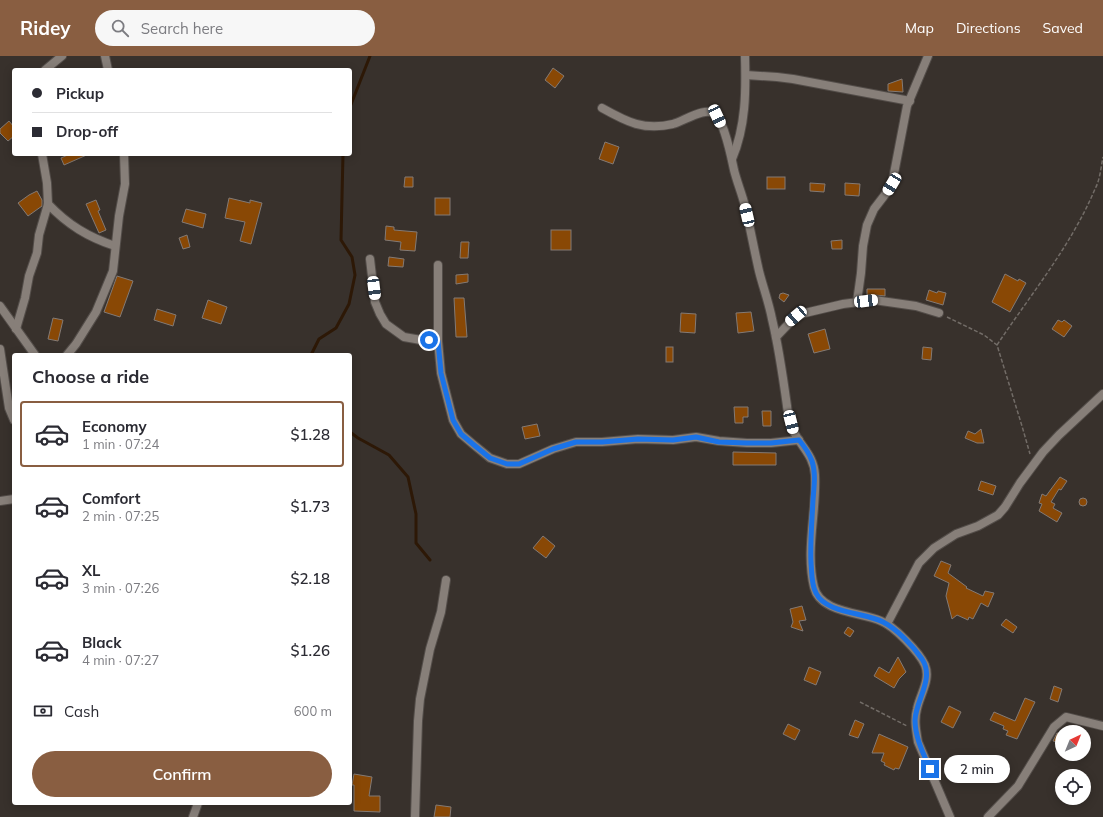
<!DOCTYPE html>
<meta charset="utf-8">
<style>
body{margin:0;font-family:Mulish,sans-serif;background:#f7f7f7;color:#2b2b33;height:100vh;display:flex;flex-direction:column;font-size:15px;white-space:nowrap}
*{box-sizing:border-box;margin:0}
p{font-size:13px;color:#7c7c81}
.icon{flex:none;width:22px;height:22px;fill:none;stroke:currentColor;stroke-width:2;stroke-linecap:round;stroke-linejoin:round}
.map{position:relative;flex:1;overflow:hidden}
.details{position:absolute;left:12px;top:297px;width:340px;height:452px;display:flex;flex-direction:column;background:#fff;border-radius:4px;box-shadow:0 2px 10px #0003}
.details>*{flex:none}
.top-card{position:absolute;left:12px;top:12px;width:340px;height:88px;border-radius:4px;box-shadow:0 2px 10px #0003;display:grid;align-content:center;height:88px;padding:0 20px;background:#fff}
.needle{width:26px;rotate:43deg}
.controls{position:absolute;left:1055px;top:669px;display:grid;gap:8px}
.controls a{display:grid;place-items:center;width:36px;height:36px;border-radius:50%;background:#fff;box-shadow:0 2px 10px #0003;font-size:20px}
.end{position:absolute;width:18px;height:18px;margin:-9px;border:5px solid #1a73e8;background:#fff;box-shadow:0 0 0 2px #fff}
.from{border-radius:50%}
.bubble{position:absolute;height:28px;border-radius:14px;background:#fff;box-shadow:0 2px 10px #0003;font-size:13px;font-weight:600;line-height:28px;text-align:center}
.car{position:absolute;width:12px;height:24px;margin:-12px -6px;border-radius:5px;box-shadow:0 0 3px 1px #0007;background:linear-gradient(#fff 24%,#345 0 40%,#fff 0 76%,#345 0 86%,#fff 0)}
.top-card b{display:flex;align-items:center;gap:14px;height:38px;font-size:15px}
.top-card b+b{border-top:1px solid #e1e1e2}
.top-card i{width:10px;height:10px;background:#2b2b33}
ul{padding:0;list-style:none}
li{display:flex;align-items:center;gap:12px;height:66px;margin:0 8px 6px;padding:0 12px;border:2px solid transparent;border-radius:4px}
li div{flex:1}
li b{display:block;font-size:15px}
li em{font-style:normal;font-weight:600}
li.active{border-color:#895e41}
li>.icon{width:36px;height:36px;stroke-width:1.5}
h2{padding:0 20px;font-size:18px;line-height:48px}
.pay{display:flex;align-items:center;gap:10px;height:44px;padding:0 20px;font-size:15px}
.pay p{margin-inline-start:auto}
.action{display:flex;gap:8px;margin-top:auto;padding:8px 20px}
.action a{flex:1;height:46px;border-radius:24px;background:#895e41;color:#fff;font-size:16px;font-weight:600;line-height:46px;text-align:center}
header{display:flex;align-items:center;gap:24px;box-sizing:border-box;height:56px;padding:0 20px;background:#895e41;color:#fff}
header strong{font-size:19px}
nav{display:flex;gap:22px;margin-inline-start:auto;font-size:14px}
.search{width:280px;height:36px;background:#f7f7f7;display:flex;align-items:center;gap:10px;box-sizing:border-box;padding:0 14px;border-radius:22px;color:#7c7c81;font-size:15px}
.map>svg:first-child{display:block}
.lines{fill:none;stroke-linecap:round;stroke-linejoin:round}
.stream{stroke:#2d1806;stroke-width:3}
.building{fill:#894805;stroke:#837a75}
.street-casing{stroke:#534d49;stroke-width:10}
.path{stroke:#726c67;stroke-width:1.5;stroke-dasharray:4 2;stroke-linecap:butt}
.street{stroke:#877f79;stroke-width:8}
.route{stroke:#1a73e8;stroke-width:5}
</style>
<header>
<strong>Ridey</strong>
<div class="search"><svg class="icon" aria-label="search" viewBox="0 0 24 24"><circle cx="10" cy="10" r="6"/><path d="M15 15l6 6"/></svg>Search here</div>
<nav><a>Map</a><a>Directions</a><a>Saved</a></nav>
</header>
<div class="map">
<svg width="1103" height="761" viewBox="0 0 1103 761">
<rect width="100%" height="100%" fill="#38312c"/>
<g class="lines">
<g class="stream">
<path d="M350,51l20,-51"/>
<path d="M311,299l8,-16 17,-11 13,-24 6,-29 -3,-18 -11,-17 2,-86"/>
<path d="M350,376l8,6 31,17 19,22 8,37v29l14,17"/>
</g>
</g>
<g class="building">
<path d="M553,12l11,8 -9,12 -10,-8z"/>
<path d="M902,23l1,13 -15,-1v-7z"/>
<path d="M9,65l5,6v9l-6,5 -8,-8v-4z"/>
<path d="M605,86l14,5 -6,17 -14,-5z"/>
<path d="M70,98h19l-25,11 -3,-7z"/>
<path d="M405,121h8v10h-9z"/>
<rect x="767" y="121" width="18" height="12"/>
<path d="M810,127l15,1 -1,8 -14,-1z"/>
<path d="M845,127l15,1 -1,12 -14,-1z"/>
<path d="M37,135l5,9v6l-14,10 -10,-13 11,-8z"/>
<path d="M229,142l21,5v-3l12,3 -11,41 -11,-3 5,-19 -20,-4z"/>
<rect x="435" y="142" width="15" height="17"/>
<path d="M96,144l4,10 -2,1 8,19 -7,3 -13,-29z"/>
<path d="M186,153l20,5 -3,14 -21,-6z"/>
<path d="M386,170l8,1v3l23,2 -2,19 -15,-1 1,-8 -16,-2z"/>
<rect x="551" y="174" width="20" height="20"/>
<path d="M187,179l3,12 -7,2 -4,-11z"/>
<path d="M842,184v9h-10l-1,-8z"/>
<path d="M461,186h8l-1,16h-8z"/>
<path d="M389,201l15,2 -1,8 -15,-1z"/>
<path d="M468,218v8l-12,2v-9z"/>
<path d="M1005,218l13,7 1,-2 7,4 -16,29 -18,-10z"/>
<path d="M117,220l16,5 -13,36 -16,-5z"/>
<path d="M867,233h18v7l-10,-1h-8z"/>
<path d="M929,234l8,3 1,-2 8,2 -3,12 -17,-5z"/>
<path d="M783,237l6,2 -5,7 -5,-4 1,-4z"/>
<path d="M454,242h10l3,39h-11z"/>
<path d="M208,244l19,7 -6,17 -19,-6z"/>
<path d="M157,253l19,6 -3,11 -19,-6z"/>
<path d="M751,256l3,19 -16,2 -2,-20z"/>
<path d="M681,257l15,1 -1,19 -15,-1z"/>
<path d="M53,262l10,2 -5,21 -10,-2z"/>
<path d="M1058,264l4,2 2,-2 8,6 -8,11 -12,-8z"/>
<path d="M825,273l5,20 -16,4 -6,-19z"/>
<rect x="666" y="291" width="7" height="15"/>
<path d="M923,291l9,1 -1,12 -9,-1z"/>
<path d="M734,351h14v10h-5v6h-8z"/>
<path d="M762,355h9v15h-8z"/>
<path d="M537,368l3,12 -15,3 -3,-12z"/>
<path d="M981,373l3,14h-7l-12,-5 3,-7 7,3z"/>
<path d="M733,396l43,1v12h-43z"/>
<path d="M1060,421l7,4 -6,9 -2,-1 -8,13 4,2 -2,4 9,5 -5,9 -18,-11 3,-7 -3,-1 3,-9 4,2z"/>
<path d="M981,425l15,5 -3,9 -15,-5z"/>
<circle cx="1083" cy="446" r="4"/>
<path d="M543,480l12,10 -9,12 -13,-10z"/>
<path d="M941,505l10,4 -3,8 19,14 -1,1 17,8 2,-5 9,2 -6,14 -7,-4 -8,16 -4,-2 -1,3 -11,-5 -5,4 -6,-23 3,-13 -15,-7z"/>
<path d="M802,550l4,14 -7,1 4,10 -12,-4 2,-5 -3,-13z"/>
<path d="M1006,563l11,8 -4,6 -12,-8z"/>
<path d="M848,571l6,4 -4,6 -6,-4z"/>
<path d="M898,601l8,15 -7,7 -5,9 -20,-12 5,-9 10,6z"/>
<path d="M809,611l12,5 -5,13 -12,-5z"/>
<path d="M1054,630l8,3 -4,13 -8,-3z"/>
<path d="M1025,642l10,4 -18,37 -11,-4 2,-4 -5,-2 1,-3 -14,-6 4,-8 21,9z"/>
<path d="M949,650l12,6 -8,16 -12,-6z"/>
<path d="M855,664l9,4 -6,14 -9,-3z"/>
<path d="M788,668l12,6 -5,10 -12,-6z"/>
<path d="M1057,677l5,1v9l-9,-2z"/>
<path d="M879,678l29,13 -9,22 -4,-1 -1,2 -10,-5 1,-2 -4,-2 3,-8h-12z"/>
<path d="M354,718l18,3 -3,19h11v16l-26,-1v-26h-2z"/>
<path d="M436,749l15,2 -1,10h-16z"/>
</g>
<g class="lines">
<defs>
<g id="street">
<path d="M105,0l3,14"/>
<path d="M45,14l17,-14"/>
<path d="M746,19l31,2 16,2 117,22"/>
<path d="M602,52c25,14 42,23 71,16 11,-3 34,-19 43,-9 9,10 15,41 18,55 3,12 8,24 11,36 5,21 9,43 14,65 4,16 10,32 13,48 7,29 11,58 15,87 1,8 2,17 6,24 7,16 21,25 22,45 2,36 -10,75 -1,112 6,26 47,25 67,34 13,5 38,31 44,44 6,15 -5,29 -8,44 -3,11 -1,21 1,33l32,75"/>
<path d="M732,103c14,-33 14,-68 13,-103"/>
<path d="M48,148c20,21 40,33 67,42"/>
<path d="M370,203l5,43 5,12 6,10 18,13 17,3 17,1"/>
<path d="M438,209v76l3,32 12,47 8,14 13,11 16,13 17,6h12l34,-15 23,-7h26l36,-3 35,1 23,-3 23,4 28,2h24l28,-3"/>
<path d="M857,246l4,-29 2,-27 4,-21 7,-16 10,-13 8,-12 15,-78 21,-50"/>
<path d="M0,250l35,49"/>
<path d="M16,273l9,-31 4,-22 8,-23 2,-18 9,-31 -1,-21 -5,-29"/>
<path d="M776,281l20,-21 9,-3 38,-9 31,-4 42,6 23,7"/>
<path d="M0,293l9,59 5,12"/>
<path d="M67,299l9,-11 20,-32 17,-41 6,-55 6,-32 -1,-30"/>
<path d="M0,445l14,-2"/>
<path d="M887,568l32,-61 15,-15 22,-14 22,-8 20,-11 7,-8 15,-24 23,-31 16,-17 44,-41"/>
<path d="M193,761l5,-14"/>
<path d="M415,761l3,-96 2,-22 10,-50 11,-37 5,-32"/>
<path d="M988,761l30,-31 36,-59 12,-10 37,9"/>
</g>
</defs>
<use href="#street" class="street-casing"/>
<g class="path">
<path d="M947,261l37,18 13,10 25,81 8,28"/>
<path d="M997,289c34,-51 74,-99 98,-156 5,-9 6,-22 8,-32"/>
<path d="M860,646l47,24"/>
</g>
<use href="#street" class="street"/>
</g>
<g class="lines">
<path class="route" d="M429,284l9,1 3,32 12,47 8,14 13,11 16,13 17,6h12l34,-15 23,-7h26l36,-3 35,1 23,-3 23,5 28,1h24l28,-3c5,6 10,13 13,21 4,12 2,26 1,39 -1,21 -3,42 -2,63 1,9 0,21 5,30 10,21 49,19 67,29 14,7 30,24 39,37 13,20 -6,40 -7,61 0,17 8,33 15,49"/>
</g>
</svg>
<div class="controls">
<a><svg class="needle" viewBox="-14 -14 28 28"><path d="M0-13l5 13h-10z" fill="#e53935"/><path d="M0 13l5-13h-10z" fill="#7c7c81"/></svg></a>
<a><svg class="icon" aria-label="locate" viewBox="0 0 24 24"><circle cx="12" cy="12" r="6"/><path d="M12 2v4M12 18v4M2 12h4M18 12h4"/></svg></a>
</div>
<i class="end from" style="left:429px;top:284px"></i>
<i class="end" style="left:930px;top:713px"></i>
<div class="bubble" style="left:944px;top:699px;width:66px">2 min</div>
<i class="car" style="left:717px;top:60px;rotate:155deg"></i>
<i class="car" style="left:892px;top:128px;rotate:211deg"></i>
<i class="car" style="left:747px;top:159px;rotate:347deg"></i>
<i class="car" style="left:374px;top:232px;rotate:173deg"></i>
<i class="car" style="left:866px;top:245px;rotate:83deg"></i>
<i class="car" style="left:796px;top:260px;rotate:229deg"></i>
<i class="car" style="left:791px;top:366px;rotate:166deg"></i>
<div class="top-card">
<b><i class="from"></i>Pickup</b>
<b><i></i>Drop-off</b>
</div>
<section class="details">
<h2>Choose a ride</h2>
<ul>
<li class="active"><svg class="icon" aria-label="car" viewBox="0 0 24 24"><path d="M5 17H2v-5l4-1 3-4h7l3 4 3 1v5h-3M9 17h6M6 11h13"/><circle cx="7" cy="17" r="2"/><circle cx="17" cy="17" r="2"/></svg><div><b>Economy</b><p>1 min · 07:24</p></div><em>$1.28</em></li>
<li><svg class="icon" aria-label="car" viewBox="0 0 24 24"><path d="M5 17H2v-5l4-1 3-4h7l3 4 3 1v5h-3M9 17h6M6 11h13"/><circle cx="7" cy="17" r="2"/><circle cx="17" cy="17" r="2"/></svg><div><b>Comfort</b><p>2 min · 07:25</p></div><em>$1.73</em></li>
<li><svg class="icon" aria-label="car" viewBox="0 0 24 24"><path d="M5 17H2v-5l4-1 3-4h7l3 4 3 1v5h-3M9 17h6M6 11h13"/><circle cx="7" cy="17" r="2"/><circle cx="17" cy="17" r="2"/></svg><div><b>XL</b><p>3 min · 07:26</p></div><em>$2.18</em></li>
<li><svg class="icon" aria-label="car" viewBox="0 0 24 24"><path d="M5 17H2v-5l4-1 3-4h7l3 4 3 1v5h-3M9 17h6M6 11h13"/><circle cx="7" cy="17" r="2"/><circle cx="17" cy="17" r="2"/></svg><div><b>Black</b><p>4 min · 07:27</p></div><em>$1.26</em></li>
</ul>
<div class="pay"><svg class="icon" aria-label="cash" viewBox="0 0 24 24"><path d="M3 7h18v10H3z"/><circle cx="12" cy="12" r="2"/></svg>Cash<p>600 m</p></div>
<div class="action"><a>Confirm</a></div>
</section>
</div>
